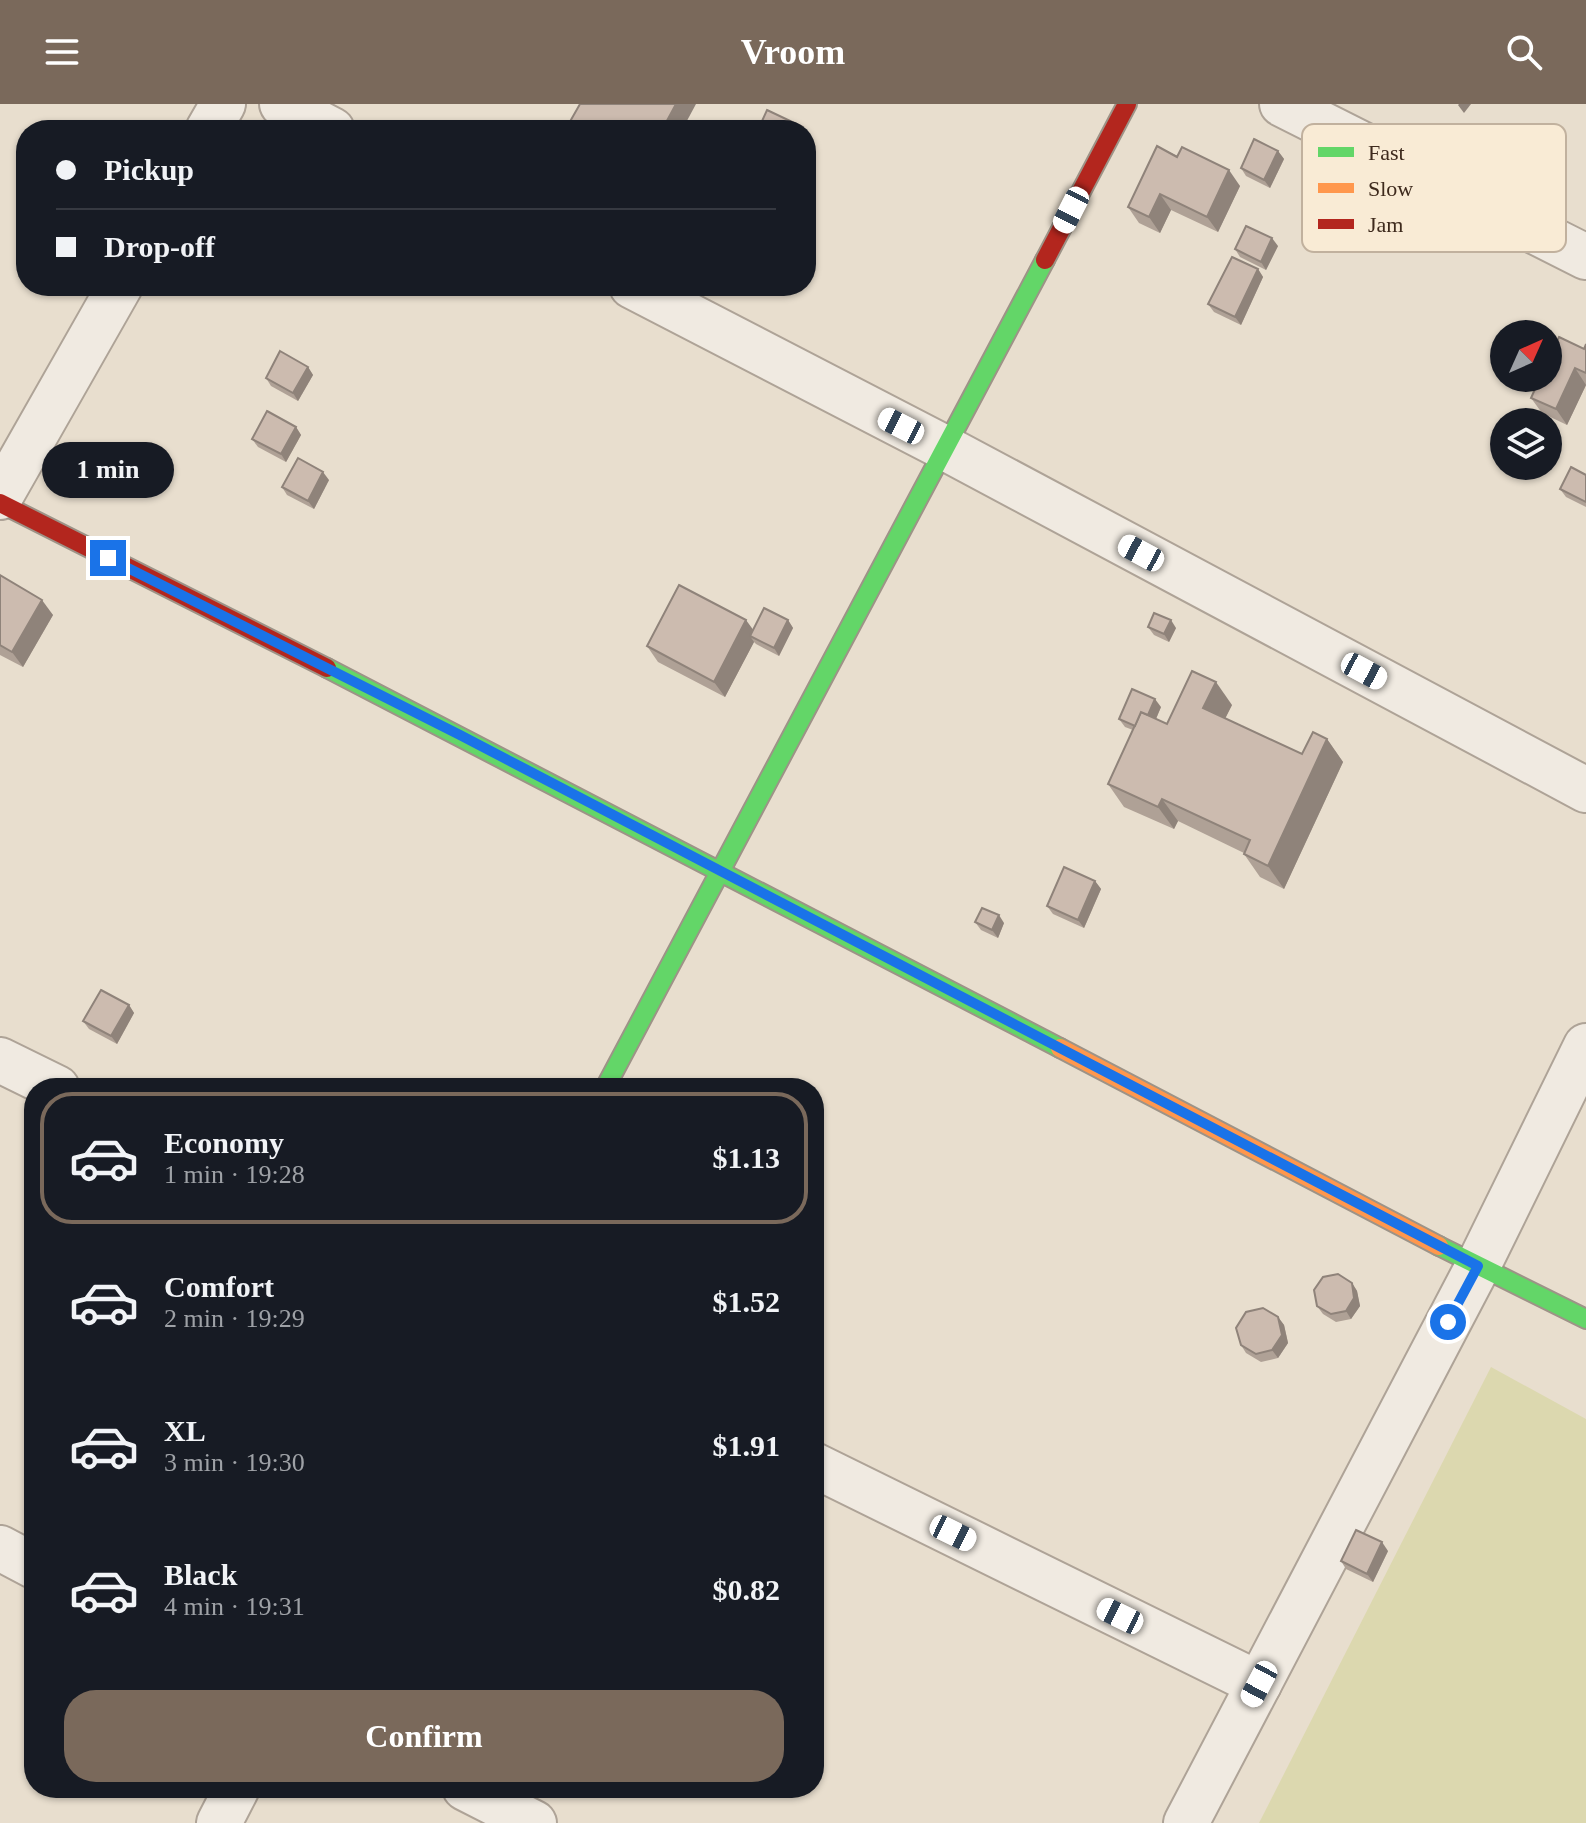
<!DOCTYPE html>
<meta charset="utf-8">
<style>
body{margin:0;font-family:"Times New Roman",serif;background:#20242c;color:#f1f3f6;height:100vh;display:flex;flex-direction:column;font-size:30px;white-space:nowrap}
*{box-sizing:border-box;margin:0}
p{font-size:26px;color:#9ea1a6}
.icon{flex:none;width:44px;height:44px;fill:none;stroke:currentColor;stroke-width:2;stroke-linecap:round;stroke-linejoin:round}
.map{position:relative;flex:1;overflow:hidden}
.side{position:absolute;left:24px;top:974px;width:800px;height:720px;display:flex;flex-direction:column;background:#171b24;border-radius:32px;box-shadow:0 2px 6px #0004}
.side>*{flex:none}
.guide{position:absolute;left:16px;top:16px;width:800px;height:176px;border-radius:32px;box-shadow:0 2px 6px #0004;display:grid;align-content:center;height:176px;padding:0 40px;background:#171b24}
.needle{width:52px;rotate:45deg}
.buttons{position:absolute;left:1490px;top:216px;display:grid;gap:16px}
.buttons a{display:grid;place-items:center;width:72px;height:72px;border-radius:50%;background:#171b24;box-shadow:0 2px 6px #0004;font-size:40px}
.end{position:absolute;width:36px;height:36px;margin:-18px;border:10px solid #1a73e8;background:#fff;box-shadow:0 0 0 4px #fff}
.from{border-radius:50%}
.bubble{position:absolute;height:56px;border-radius:28px;background:#171b24;box-shadow:0 2px 6px #0004;font-size:26px;font-weight:800;line-height:56px;text-align:center}
.car{position:absolute;width:24px;height:48px;margin:-24px -12px;border-radius:10px;box-shadow:0 0 6px 2px #0007;background:linear-gradient(#fff 24%,#345 0 40%,#fff 0 76%,#345 0 86%,#fff 0)}
.guide b{display:flex;align-items:center;gap:28px;height:76px;font-size:30px}
.guide b+b{border-top:2px solid #363941}
.guide i{width:20px;height:20px;background:#f1f3f6}
ul{padding:14px 0 0;list-style:none}
li{display:flex;align-items:center;gap:24px;height:132px;margin:0 16px 12px;padding:0 24px;border:4px solid transparent;border-radius:32px}
li div{flex:1}
li b{display:block;font-size:30px}
li em{font-style:normal;font-weight:800}
li.current{border-color:#7a695b}
li>.icon{width:72px;height:72px;stroke-width:1.5}
.cta{display:flex;gap:16px;margin-top:auto;padding:16px 40px}
.cta a{flex:1;height:92px;border-radius:32px;background:#7a695b;color:#fff;font-size:32px;font-weight:800;line-height:92px;text-align:center}
header{display:flex;justify-content:space-between;align-items:center;height:104px;padding:0 40px;background:#7a695b;color:#fff;font-size:36px;font-weight:800}
.map>svg:first-child{display:block}
.green{fill:#dcd8af}
.lines{fill:none;stroke-linecap:round;stroke-linejoin:round}
.street-casing{stroke:#aea397;stroke-width:48}
.fast-casing{stroke:#9d9387;stroke-width:22}
.slow-casing{stroke:#9d9387;stroke-width:22}
.jam-casing{stroke:#9d9387;stroke-width:22}
.street{stroke:#f0eae1;stroke-width:44}
.fast{stroke:#63d668;stroke-width:18}
.slow{stroke:#ff974d;stroke-width:18}
.jam{stroke:#b3261e;stroke-width:18}
.wall{fill:#afa196}
.shaded-wall{fill:#8f837a}
.building{fill:#ccbbaf;stroke:#8f837a;stroke-width:2}
.route{stroke:#1a73e8;stroke-width:10}
.key{fill:#f9ebd5;stroke:#c1b19e;stroke-width:2}
.key-label{font-size:22px;fill:#3e2a1d}
</style>
<header><svg class="icon" aria-label="menu" viewBox="0 0 24 24"><path d="M4 6h16M4 12h16M4 18h16"/></svg>Vroom<svg class="icon" aria-label="search" viewBox="0 0 24 24"><circle cx="10" cy="10" r="6"/><path d="M15 15l6 6"/></svg></header>
<div class="map">
<svg width="1586" height="1719" viewBox="0 0 1586 1719">
<rect width="100%" height="100%" fill="#e8dece"/>
<path class="green" d="M1491,1263l95,52v404h-327z"/>
<g class="lines">
<defs>
<g id="street">
<path d="M282,0l50,26"/>
<path d="M1282,0l304,153"/>
<path d="M208,26l15,-26"/>
<path d="M632,182l315,163 639,341"/>
<path d="M0,393l120,-211"/>
<path d="M0,956l57,28"/>
<path d="M814,1361l445,219"/>
<path d="M0,1444l34,18"/>
<path d="M465,1684l69,35"/>
<path d="M219,1719l18,-35"/>
<path d="M1186,1719l292,-557 108,-220"/>
</g>
<g id="fast">
<path d="M327,564l733,380"/>
<path d="M605,984l440,-828"/>
<path d="M1439,1142l147,73"/>
</g>
<path id="slow" d="M1060,944l379,198"/>
<g id="jam">
<path d="M1045,156l82,-156"/>
<path d="M0,399l327,165"/>
</g>
</defs>
<use href="#street" class="street-casing"/>
<use href="#fast" class="fast-casing"/>
<use href="#slow" class="slow-casing"/>
<use href="#jam" class="jam-casing"/>
<use href="#street" class="street"/>
<use href="#fast" class="fast"/>
<use href="#slow" class="slow"/>
<use href="#jam" class="jam"/>
</g>
<g class="wall">
<path d="M1157,42l83,40 -22,46 -47,-22 -11,23 -21,-10 -11,-16z"/>
<path d="M1278,47l6,8 -14,29 -24,-12 -5,-8z"/>
<path d="M1278,142l-12,24 -26,-13 -5,-8z"/>
<path d="M1258,165l5,8 -22,48 -27,-13 -6,-8z"/>
<path d="M1586,240v41l-19,40 -25,-12 -11,-15 53,-49z"/>
<path d="M308,263l5,8 -15,26 -27,-15 -5,-8z"/>
<path d="M296,323l5,8 -15,27 -28,-15 -6,-8z"/>
<path d="M1586,371v32l-20,-10 -6,-8z"/>
<path d="M329,376l-15,29 -27,-14 -5,-8z"/>
<path d="M0,471l53,40 -30,52 -23,-12z"/>
<path d="M788,516l5,8 -14,28 -23,-12 -2,-2 -29,55 -67,-35 -11,-16 107,-16z"/>
<path d="M1148,523l28,1 -7,14 -15,-7z"/>
<path d="M1232,601l-7,13 77,36 25,-15 16,23 -59,127 -24,-12 -16,-23v-1l-66,-32 -4,8 -50,-22 -16,-23 25,-54 -8,-3 -6,-8 42,-12 -5,12 11,5z"/>
<path d="M1095,777l6,8 -17,39 -31,-14 -6,-8z"/>
<path d="M975,818l29,1 -6,15 -17,-8z"/>
<path d="M129,901l5,8 -17,31 -28,-15 -6,-8z"/>
<path d="M1352,1179l5,8 3,15 -9,13 -15,3 -13,-8 -6,-8z"/>
<path d="M1278,1213l6,8 4,18 -10,15 -17,4 -15,-9 -5,-8z"/>
<path d="M1388,1447l-15,31 -27,-13 -5,-8z"/>
</g>
<g class="shaded-wall">
<path d="M676,0h20l-14,26h-20z"/>
<path d="M1459,0h12l-7,9 -6,-8z"/>
<path d="M1278,47l6,8 -14,29 -6,-8z"/>
<path d="M1229,66l11,16 -22,46 -11,-15z"/>
<path d="M1160,90l11,16 -11,23 -11,-16z"/>
<path d="M1272,134l6,8 -12,24 -5,-8z"/>
<path d="M1258,165l5,8 -22,48 -6,-8z"/>
<path d="M308,263l5,8 -15,26 -5,-8z"/>
<path d="M1575,264l11,17 -19,40 -11,-16z"/>
<path d="M296,323l5,8 -15,27 -5,-8z"/>
<path d="M323,368l6,8 -15,29 -6,-8z"/>
<path d="M42,496l11,15 -30,52 -11,-15z"/>
<path d="M746,516l11,15 -7,1 4,6 -29,55 -11,-15z"/>
<path d="M788,516l5,8 -14,28 -5,-8z"/>
<path d="M1171,516l5,8 -7,14 -5,-8z"/>
<path d="M1216,578l16,23 -13,26 -16,-23z"/>
<path d="M1155,595l6,8 -13,30 -6,-8z"/>
<path d="M1327,635l16,23 -59,127 -16,-23z"/>
<path d="M1162,695l16,22 -4,8 -16,-22z"/>
<path d="M1095,777l6,8 -17,39 -6,-8z"/>
<path d="M999,811l5,8 -6,15 -6,-8z"/>
<path d="M129,901l5,8 -17,31 -6,-8z"/>
<path d="M1352,1179l5,8 3,15 -9,13 -5,-8z"/>
<path d="M1278,1213l6,8 4,18 -10,15 -6,-8z"/>
<path d="M1382,1438l6,9 -15,31 -6,-8z"/>
</g>
<g class="building">
<path d="M580,0h96l-14,26h-85l-9,-5z"/>
<path d="M767,6l36,17 -1,3h-44z"/>
<path d="M1254,35l24,12 -14,29 -23,-12z"/>
<path d="M1157,42l20,11 5,-10 47,23 -22,47 -47,-23 -11,23 -21,-10z"/>
<path d="M1246,122l26,12 -11,24 -26,-13z"/>
<path d="M1232,153l26,12 -23,48 -27,-13z"/>
<path d="M1559,233l25,12 2,-5v29l-11,-5 -19,41 -25,-11 9,-20h8v-17z"/>
<path d="M280,247l28,16 -15,26 -27,-15z"/>
<path d="M267,307l29,16 -15,27 -29,-15z"/>
<path d="M298,354l25,14 -15,29 -26,-14z"/>
<path d="M1571,363l15,8v27l-26,-13z"/>
<path d="M0,471l42,25 -30,52 -12,-7z"/>
<path d="M679,481l67,35 -32,62 -67,-36z"/>
<path d="M764,504l24,12 -14,28 -24,-12z"/>
<path d="M1154,509l17,7 -7,14 -16,-7z"/>
<path d="M1192,567l24,11 -13,26 99,46 11,-22 14,7 -59,127 -24,-12 6,-14 -88,-41 -4,8 -50,-23 33,-72 26,12z"/>
<path d="M1132,585l23,10 -7,16 -7,-3 -6,14 -16,-7z"/>
<path d="M1064,763l31,14 -17,39 -31,-14z"/>
<path d="M982,804l17,7 -7,15 -17,-8z"/>
<path d="M101,886l28,15 -18,31 -28,-15z"/>
<path d="M1338,1170l14,9 2,15 -8,13 -15,3 -14,-8 -3,-16 9,-13z"/>
<path d="M1263,1204l15,9 4,18 -10,15 -16,4 -15,-9 -5,-17 10,-16z"/>
<path d="M1356,1426l26,12 -15,32 -26,-13z"/>
</g>
<g class="lines">
<path class="route" d="M108,454l352,177 1018,531 -30,56"/>
</g>
<rect x="1302" y="20" width="264" height="128" rx="12" class="key"/>
<rect x="1318" y="43" width="36" height="10" fill="#63d668"/>
<rect x="1318" y="79" width="36" height="10" fill="#ff974d"/>
<rect x="1318" y="115" width="36" height="10" fill="#b3261e"/>
<g class="key-label">
<text x="1368" y="56">Fast</text>
<text x="1368" y="92">Slow</text>
<text x="1368" y="128">Jam</text>
</g>
</svg>
<div class="buttons">
<a><svg class="needle" viewBox="-14 -14 28 28"><path d="M0-13l5 13h-10z" fill="#e53935"/><path d="M0 13l5-13h-10z" fill="#9ea1a6"/></svg></a>
<a><svg class="icon" aria-label="layers" viewBox="0 0 24 24"><path d="M12 4l9 5-9 5-9-5zM3 14l9 5 9-5"/></svg></a>
</div>
<i class="end from" style="left:1448px;top:1218px"></i>
<i class="end" style="left:108px;top:454px"></i>
<div class="bubble" style="left:42px;top:338px;width:132px">1 min</div>
<i class="car" style="left:1071px;top:106px;rotate:207deg"></i>
<i class="car" style="left:901px;top:322px;rotate:297deg"></i>
<i class="car" style="left:1141px;top:449px;rotate:298deg"></i>
<i class="car" style="left:1364px;top:567px;rotate:118deg"></i>
<i class="car" style="left:953px;top:1429px;rotate:116deg"></i>
<i class="car" style="left:1120px;top:1512px;rotate:296deg"></i>
<i class="car" style="left:1259px;top:1580px;rotate:208deg"></i>
<div class="guide">
<b><i class="from"></i>Pickup</b>
<b><i></i>Drop-off</b>
</div>
<section class="side">
<ul>
<li class="current"><svg class="icon" aria-label="car" viewBox="0 0 24 24"><path d="M5 17H2v-5l4-1 3-4h7l3 4 3 1v5h-3M9 17h6M6 11h13"/><circle cx="7" cy="17" r="2"/><circle cx="17" cy="17" r="2"/></svg><div><b>Economy</b><p>1 min · 19:28</p></div><em>$1.13</em></li>
<li><svg class="icon" aria-label="car" viewBox="0 0 24 24"><path d="M5 17H2v-5l4-1 3-4h7l3 4 3 1v5h-3M9 17h6M6 11h13"/><circle cx="7" cy="17" r="2"/><circle cx="17" cy="17" r="2"/></svg><div><b>Comfort</b><p>2 min · 19:29</p></div><em>$1.52</em></li>
<li><svg class="icon" aria-label="car" viewBox="0 0 24 24"><path d="M5 17H2v-5l4-1 3-4h7l3 4 3 1v5h-3M9 17h6M6 11h13"/><circle cx="7" cy="17" r="2"/><circle cx="17" cy="17" r="2"/></svg><div><b>XL</b><p>3 min · 19:30</p></div><em>$1.91</em></li>
<li><svg class="icon" aria-label="car" viewBox="0 0 24 24"><path d="M5 17H2v-5l4-1 3-4h7l3 4 3 1v5h-3M9 17h6M6 11h13"/><circle cx="7" cy="17" r="2"/><circle cx="17" cy="17" r="2"/></svg><div><b>Black</b><p>4 min · 19:31</p></div><em>$0.82</em></li>
</ul>
<div class="cta"><a>Confirm</a></div>
</section>
</div>
